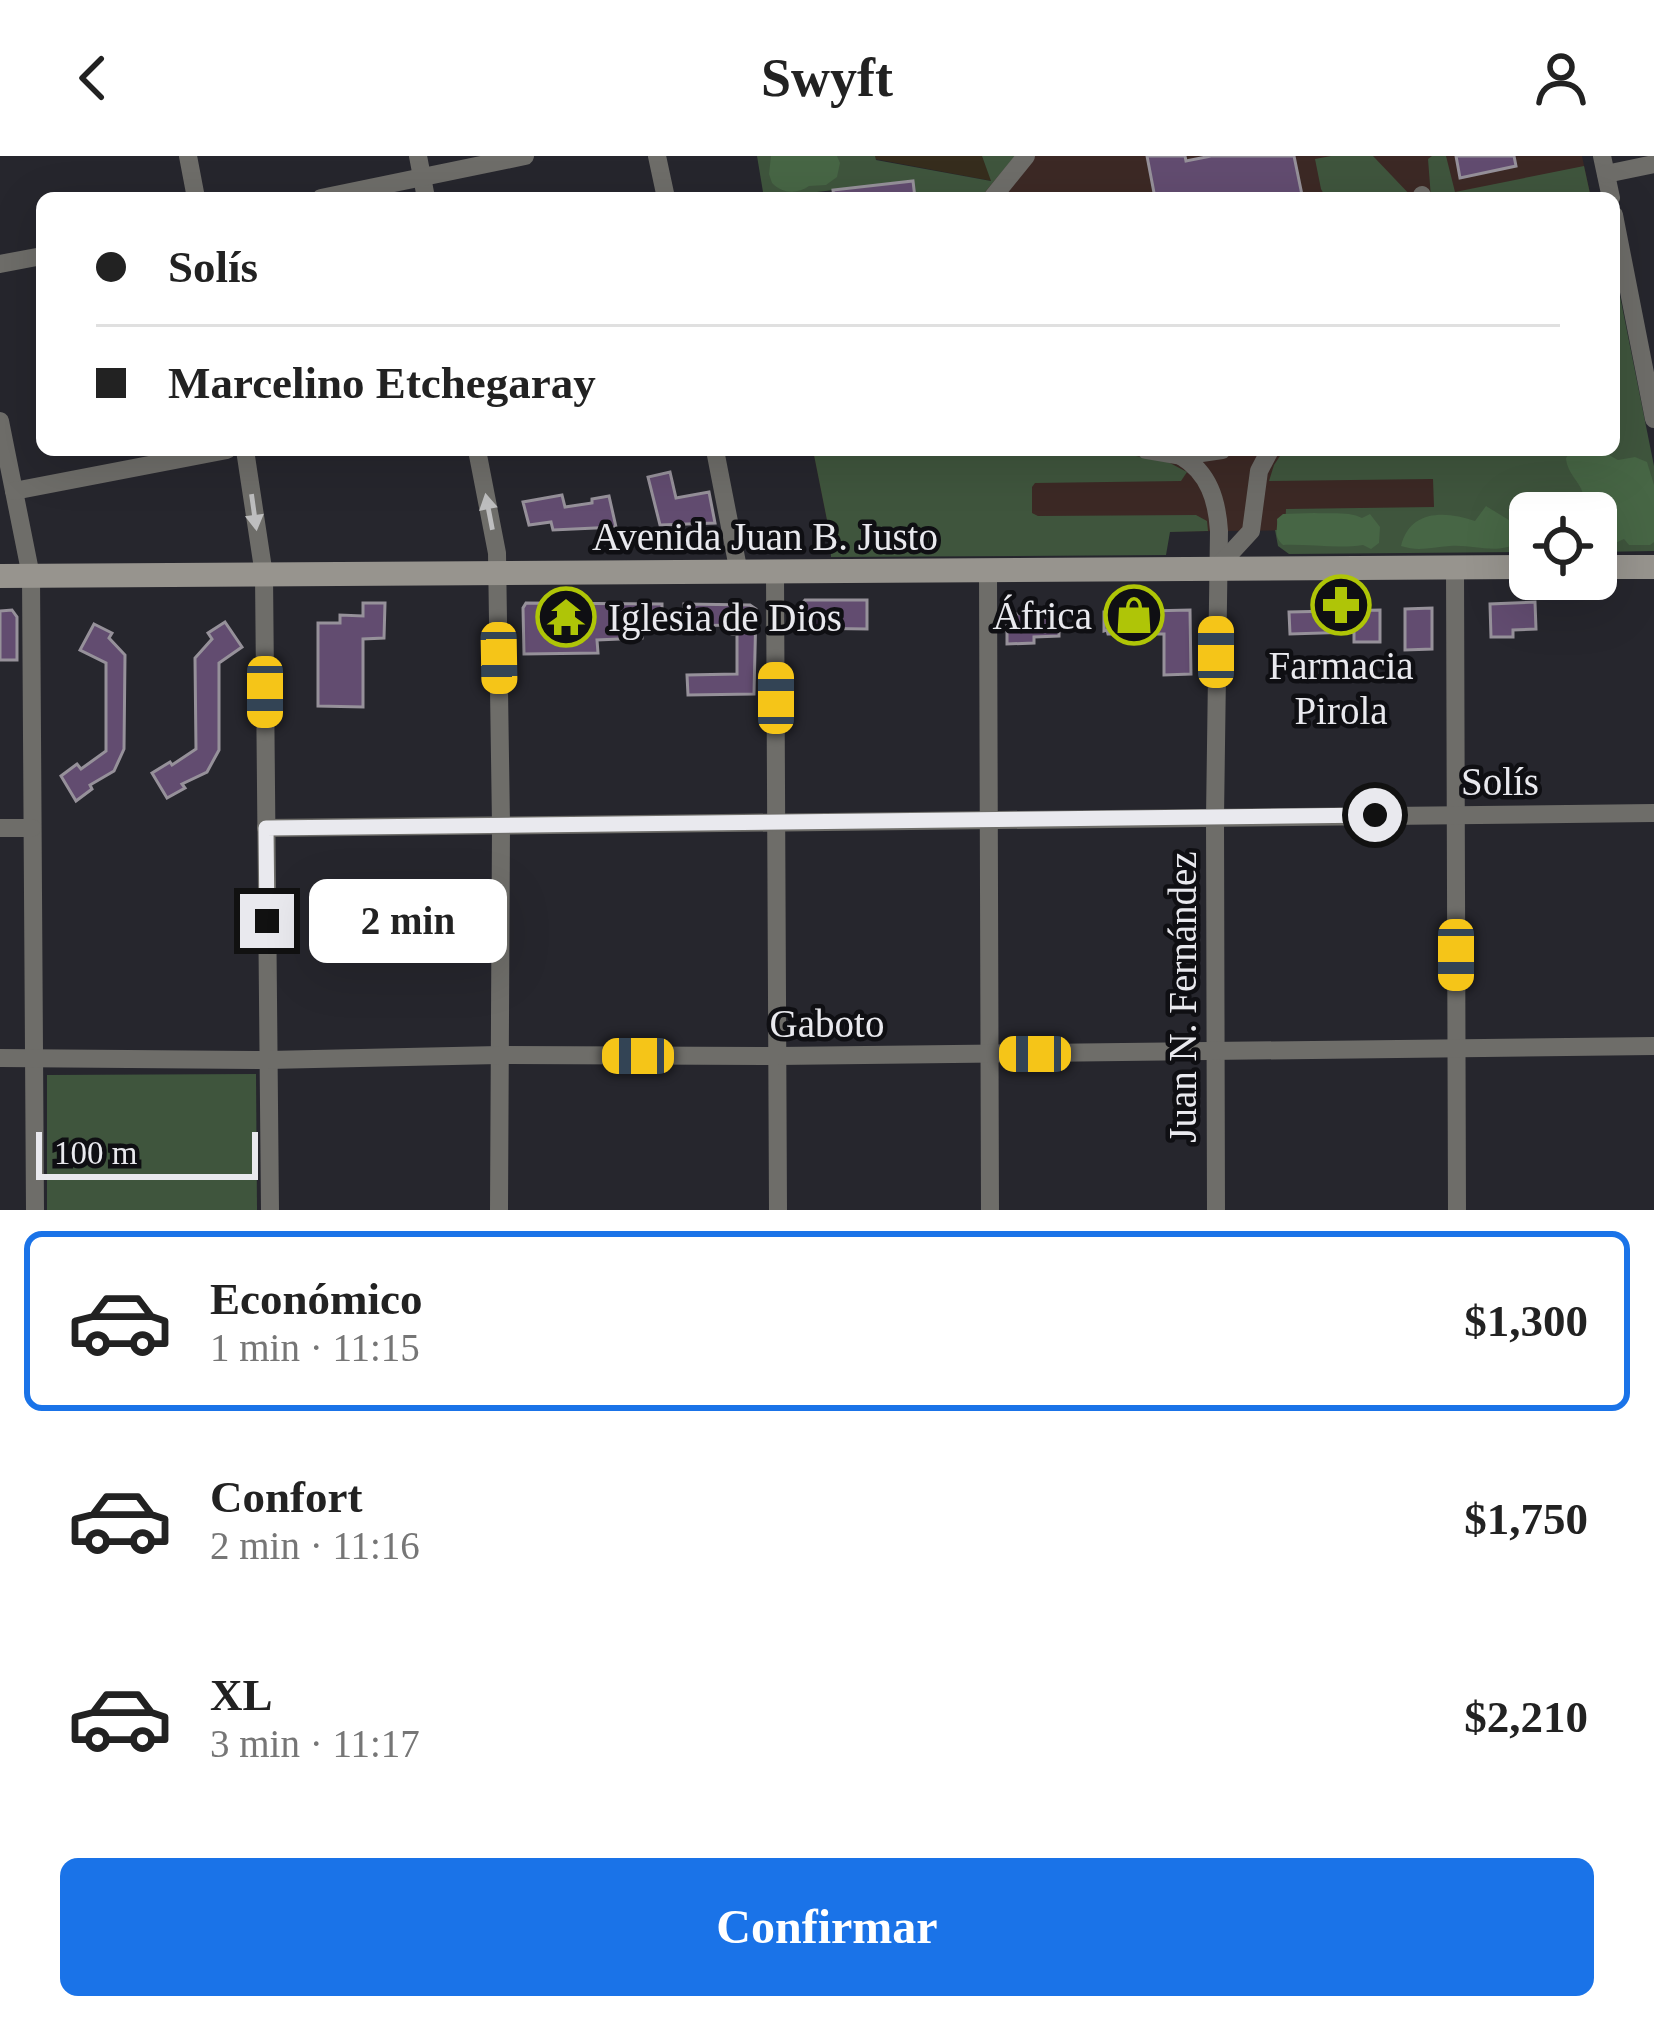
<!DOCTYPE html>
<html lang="es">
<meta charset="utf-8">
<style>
body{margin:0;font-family:"Times New Roman",serif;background:#f6f6f6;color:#222;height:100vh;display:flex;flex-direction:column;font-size:45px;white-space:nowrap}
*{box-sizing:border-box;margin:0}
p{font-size:39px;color:#767676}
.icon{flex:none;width:66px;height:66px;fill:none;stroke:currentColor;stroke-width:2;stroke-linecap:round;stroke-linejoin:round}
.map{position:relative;height:1054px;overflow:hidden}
.drawer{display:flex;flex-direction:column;background:#fff;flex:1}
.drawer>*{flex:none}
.banner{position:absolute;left:36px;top:36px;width:1584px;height:264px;border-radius:18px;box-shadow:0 12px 48px #0002;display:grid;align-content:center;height:264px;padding:0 60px;background:#fff}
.fabs{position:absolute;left:1509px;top:336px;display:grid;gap:24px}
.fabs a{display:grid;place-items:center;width:108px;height:108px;border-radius:18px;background:#fff;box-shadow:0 12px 48px #0002;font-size:60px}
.scale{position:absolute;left:36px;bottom:30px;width:222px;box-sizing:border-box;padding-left:12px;border:6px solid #e9e9ee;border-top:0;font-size:33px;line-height:42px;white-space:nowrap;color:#e9e9ee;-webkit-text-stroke:9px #0f0f13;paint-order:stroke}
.end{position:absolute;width:54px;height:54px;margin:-27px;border:15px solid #e9e9ee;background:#111;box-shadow:0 0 0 6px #111}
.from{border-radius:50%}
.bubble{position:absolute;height:84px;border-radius:18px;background:#fff;box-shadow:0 12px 48px #0002;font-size:39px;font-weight:700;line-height:84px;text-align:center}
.car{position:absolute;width:36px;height:72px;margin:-36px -18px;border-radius:15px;box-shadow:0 0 9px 3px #0007;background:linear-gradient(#f5c518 24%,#345 0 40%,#f5c518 0 76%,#345 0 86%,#f5c518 0)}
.banner b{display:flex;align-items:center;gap:42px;height:114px;font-size:45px}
.banner b+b{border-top:3px solid #e0e0e0}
.banner i{width:30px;height:30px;background:#222}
ul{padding:21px 0 0;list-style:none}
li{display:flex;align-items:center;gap:36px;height:180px;margin:0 24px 18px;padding:0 36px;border:6px solid transparent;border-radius:18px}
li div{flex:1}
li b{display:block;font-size:45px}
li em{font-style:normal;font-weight:700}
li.active{border-color:#1a73e8}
li>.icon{width:108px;height:108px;stroke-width:1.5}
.action{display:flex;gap:24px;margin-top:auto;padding:24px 60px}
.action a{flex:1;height:138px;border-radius:18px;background:#1a73e8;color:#fff;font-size:48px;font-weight:700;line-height:138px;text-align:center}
header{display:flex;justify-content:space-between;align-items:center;height:156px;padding:0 60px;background:#fff;font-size:54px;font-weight:700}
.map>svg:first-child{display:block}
.education{fill:#362d1d}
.medical{fill:#3c2925}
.green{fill:#3f553d}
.forest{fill:#476645}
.building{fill:#624c70;stroke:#96919a;stroke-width:3}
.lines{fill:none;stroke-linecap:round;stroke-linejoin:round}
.street{stroke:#6e6d69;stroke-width:18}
.secondary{stroke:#97948e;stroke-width:24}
.oneway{fill:#bebebf}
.route{stroke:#e9e9ee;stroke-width:15}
.labels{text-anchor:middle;stroke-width:9;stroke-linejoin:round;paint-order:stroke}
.street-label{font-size:39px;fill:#e9e9ee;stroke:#0f0f13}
.poi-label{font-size:39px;fill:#e9e9ee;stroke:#0f0f13;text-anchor:end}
</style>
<header><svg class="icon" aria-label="back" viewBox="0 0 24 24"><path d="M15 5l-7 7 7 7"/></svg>Swyft<svg class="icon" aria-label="person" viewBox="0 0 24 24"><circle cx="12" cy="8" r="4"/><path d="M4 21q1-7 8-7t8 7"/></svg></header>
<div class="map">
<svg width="1654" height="1054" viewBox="0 0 1654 1054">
<rect width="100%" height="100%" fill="#26262d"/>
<path class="education" d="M875,0h107l10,25 -117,-22z"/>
<g class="medical">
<path d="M982,0h600l9,42h-611l12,-17z"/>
<path d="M813,294h801l40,62 -124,1v15l-700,7z"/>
</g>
<g class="green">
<path d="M757,0h118l1,4 115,21 -9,-25h33l-35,42h-65l-3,-17 -121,14v3h-27z"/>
<path d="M1331,0h42l40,42h-87l-5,-9 -6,-30z"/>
<path d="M1432,0h14l9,36 129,-26 7,32h-160l-3,-39z"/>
<path d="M1614,110l40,200v85l-58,1v-39h-66v39l-241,2 -11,-8 -3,-16h10l1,-21 148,-2 -1,-28 -164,2 5,-16 10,-15h330z"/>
<path d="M813,294h291l64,12 19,10 -6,9 -146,2 -3,4v26l6,3 158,-1 11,6 1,10 -38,1 -4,23 -335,2 -1,-22z"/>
<path d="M256,918l1,136h-210v-135z"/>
</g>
<g class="forest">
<path d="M771,0h66l3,7 -3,14 -11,8 -17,1c-11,8 -27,8 -37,-3l-3,-9z"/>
<path d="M1572,294h28l18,10 17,-3 12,5 7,23v57l-4,3h-21l-5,-6 -15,7 -13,1v-34h-24l12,-16c-3,-15 -17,-23 -18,-39z"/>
<path d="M1486,350l26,16 6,21c-23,12 -44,1 -68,3 -18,1 -31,6 -49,0 9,-37 45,-35 74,-25z"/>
<path d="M1314,357c15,1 36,-2 48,5l8,-4 10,13 -1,16 -8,6 -8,-4c-23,4 -55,-1 -80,0 -10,-10 -5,-14 -6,-26l6,-5z"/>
</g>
<g class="building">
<path d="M1147,0h38l1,5 25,-5h83l8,39 -12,3h-135z"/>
<path d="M1456,0h58l2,10 -56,12z"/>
<path d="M913,25l2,17h-81l-1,-8z"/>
<path d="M670,316l6,26 33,-6 6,31 -55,2 -12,-48z"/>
<path d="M562,339l3,12 27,-4v-4l17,-3 7,31 -63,3 -2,-8 -22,3 -6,-23z"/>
<path d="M805,444h62v29l-67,-1 -1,-21z"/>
<path d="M1535,446l1,27 -23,1v7h-22l-1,-33z"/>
<path d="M363,447h22l-1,35 -21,1v68l-45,-1v-83h22v-8l23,1z"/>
<path d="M526,447l136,1v20l-20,1v13l-45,2 1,13 -74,1 -1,-46z"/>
<path d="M684,448l66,1 6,4 -2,85 -66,1 -1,-20 50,-1v-40h-5v-9l-48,1z"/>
<path d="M1432,452v41l-27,1v-41z"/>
<path d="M12,454l5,7v43h-17v-49z"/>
<path d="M1190,454l1,64 -27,1v-41h-56l-1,-4 -3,1v-19z"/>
<path d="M1380,454v32h-26v-10l-64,2 -1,-22z"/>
<path d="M1059,457v23l-25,1v6l-27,1v-23l7,-7z"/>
<path d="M225,466l17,25 -23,16v87l-12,22 -25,12 3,4 -18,10 -15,-25 18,-11 2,3 24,-16 -1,-91 17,-19 -4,-6z"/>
<path d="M94,468l18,9 -3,5 16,17 -1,94 -10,22 -24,14 2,4 -16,12 -15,-25 16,-12 4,5 25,-18v-88l-26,-13z"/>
</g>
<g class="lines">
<g class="street">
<path d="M188,0l8,42"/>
<path d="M418,0l8,42"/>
<path d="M657,0l9,42"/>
<path d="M1602,0l9,42"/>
<path d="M1606,18l48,-10"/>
<path d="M1422,39l1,3"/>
<path d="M321,42l204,-42"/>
<path d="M992,42l34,-42"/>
<path d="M1614,59l40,204"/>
<path d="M0,108l42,-8"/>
<path d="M0,265l31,155 4,634"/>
<path d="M245,294l19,125 6,635"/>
<path d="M477,294l20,103 4,272 -2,385"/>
<path d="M715,294l24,123"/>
<path d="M1146,294l35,6 41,-6"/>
<path d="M1181,300c28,17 36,44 38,75l-4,286 1,393"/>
<path d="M14,335l213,-41"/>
<path d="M1455,412l2,642"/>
<path d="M1216,413l35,-38 8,-60 11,-21"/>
<path d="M988,415l2,639"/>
<path d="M775,417l3,637"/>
<path d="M0,672h32"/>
<path d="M266,672l1388,-15"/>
<path d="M0,902l268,2 231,-5 279,1 876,-10"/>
</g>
<g class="secondary">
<path d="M1596,411h58"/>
<path d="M0,420l1530,-9"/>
</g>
</g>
<defs><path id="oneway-solid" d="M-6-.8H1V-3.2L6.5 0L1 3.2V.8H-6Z" transform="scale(3)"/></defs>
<g class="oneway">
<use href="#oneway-solid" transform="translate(254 356) rotate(82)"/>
<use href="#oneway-solid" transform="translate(489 356) rotate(-101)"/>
</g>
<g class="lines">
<path class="route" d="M267,765l-1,-93 1109,-13"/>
</g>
<defs>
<symbol id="pharmacy-ring" viewBox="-11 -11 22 22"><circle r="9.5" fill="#0f0f13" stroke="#afc507" stroke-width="1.5"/><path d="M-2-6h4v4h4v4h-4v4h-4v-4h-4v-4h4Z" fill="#afc507"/></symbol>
<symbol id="shop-ring" viewBox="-11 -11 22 22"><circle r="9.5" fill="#0f0f13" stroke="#afc507" stroke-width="1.5"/><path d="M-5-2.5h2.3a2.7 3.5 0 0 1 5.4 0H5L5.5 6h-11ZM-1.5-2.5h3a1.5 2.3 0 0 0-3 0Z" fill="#afc507"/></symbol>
<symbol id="temple-ring" viewBox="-11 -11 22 22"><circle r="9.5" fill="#0f0f13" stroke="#afc507" stroke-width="1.5"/><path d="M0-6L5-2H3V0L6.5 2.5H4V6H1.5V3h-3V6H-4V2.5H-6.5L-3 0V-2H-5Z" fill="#afc507"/></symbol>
</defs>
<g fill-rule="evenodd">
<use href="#pharmacy-ring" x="1308" y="416" width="66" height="66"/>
<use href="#shop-ring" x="1101" y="426" width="66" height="66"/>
<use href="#temple-ring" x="533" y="428" width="66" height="66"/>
</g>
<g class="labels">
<g class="street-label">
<text x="765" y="394">Avenida Juan B. Justo</text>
<text x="1500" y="639">Solís</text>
<text transform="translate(1182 841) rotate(-90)" y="14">Juan N. Fernández</text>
<text x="827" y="881">Gaboto</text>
</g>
<g class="poi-label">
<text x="1092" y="473">África</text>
<text x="608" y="475" text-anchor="start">Iglesia de Dios</text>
<text x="1341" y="523" text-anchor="middle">Farmacia<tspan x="1341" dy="45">Pirola</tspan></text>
</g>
</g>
</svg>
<div class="fabs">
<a><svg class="icon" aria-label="locate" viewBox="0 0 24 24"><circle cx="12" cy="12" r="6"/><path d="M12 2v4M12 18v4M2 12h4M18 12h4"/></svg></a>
</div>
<div class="scale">100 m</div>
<i class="end from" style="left:1375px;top:659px"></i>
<i class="end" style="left:267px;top:765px"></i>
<div class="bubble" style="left:309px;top:723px;width:198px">2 min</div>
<i class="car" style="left:1216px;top:496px;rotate:0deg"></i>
<i class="car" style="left:499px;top:502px;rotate:179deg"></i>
<i class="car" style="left:265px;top:536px;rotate:180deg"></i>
<i class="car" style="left:776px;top:542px;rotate:0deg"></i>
<i class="car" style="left:1456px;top:799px;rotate:180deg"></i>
<i class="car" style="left:1035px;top:898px;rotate:270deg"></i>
<i class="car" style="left:638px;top:900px;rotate:270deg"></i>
<div class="banner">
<b><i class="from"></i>Solís</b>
<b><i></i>Marcelino Etchegaray</b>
</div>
</div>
<section class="drawer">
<ul>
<li class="active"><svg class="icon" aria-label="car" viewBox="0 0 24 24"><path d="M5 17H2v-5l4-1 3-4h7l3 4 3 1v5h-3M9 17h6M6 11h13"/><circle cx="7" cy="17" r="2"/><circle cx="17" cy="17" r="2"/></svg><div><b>Económico</b><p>1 min · 11:15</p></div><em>$1,300</em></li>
<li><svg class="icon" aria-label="car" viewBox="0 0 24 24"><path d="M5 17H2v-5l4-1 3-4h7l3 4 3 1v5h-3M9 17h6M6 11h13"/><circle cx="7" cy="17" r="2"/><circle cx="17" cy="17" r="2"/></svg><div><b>Confort</b><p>2 min · 11:16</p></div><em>$1,750</em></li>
<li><svg class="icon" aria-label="car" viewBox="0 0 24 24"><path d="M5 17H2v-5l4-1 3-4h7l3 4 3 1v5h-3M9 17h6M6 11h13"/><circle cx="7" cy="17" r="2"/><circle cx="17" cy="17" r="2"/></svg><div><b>XL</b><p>3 min · 11:17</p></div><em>$2,210</em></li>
</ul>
<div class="action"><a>Confirmar</a></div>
</section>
